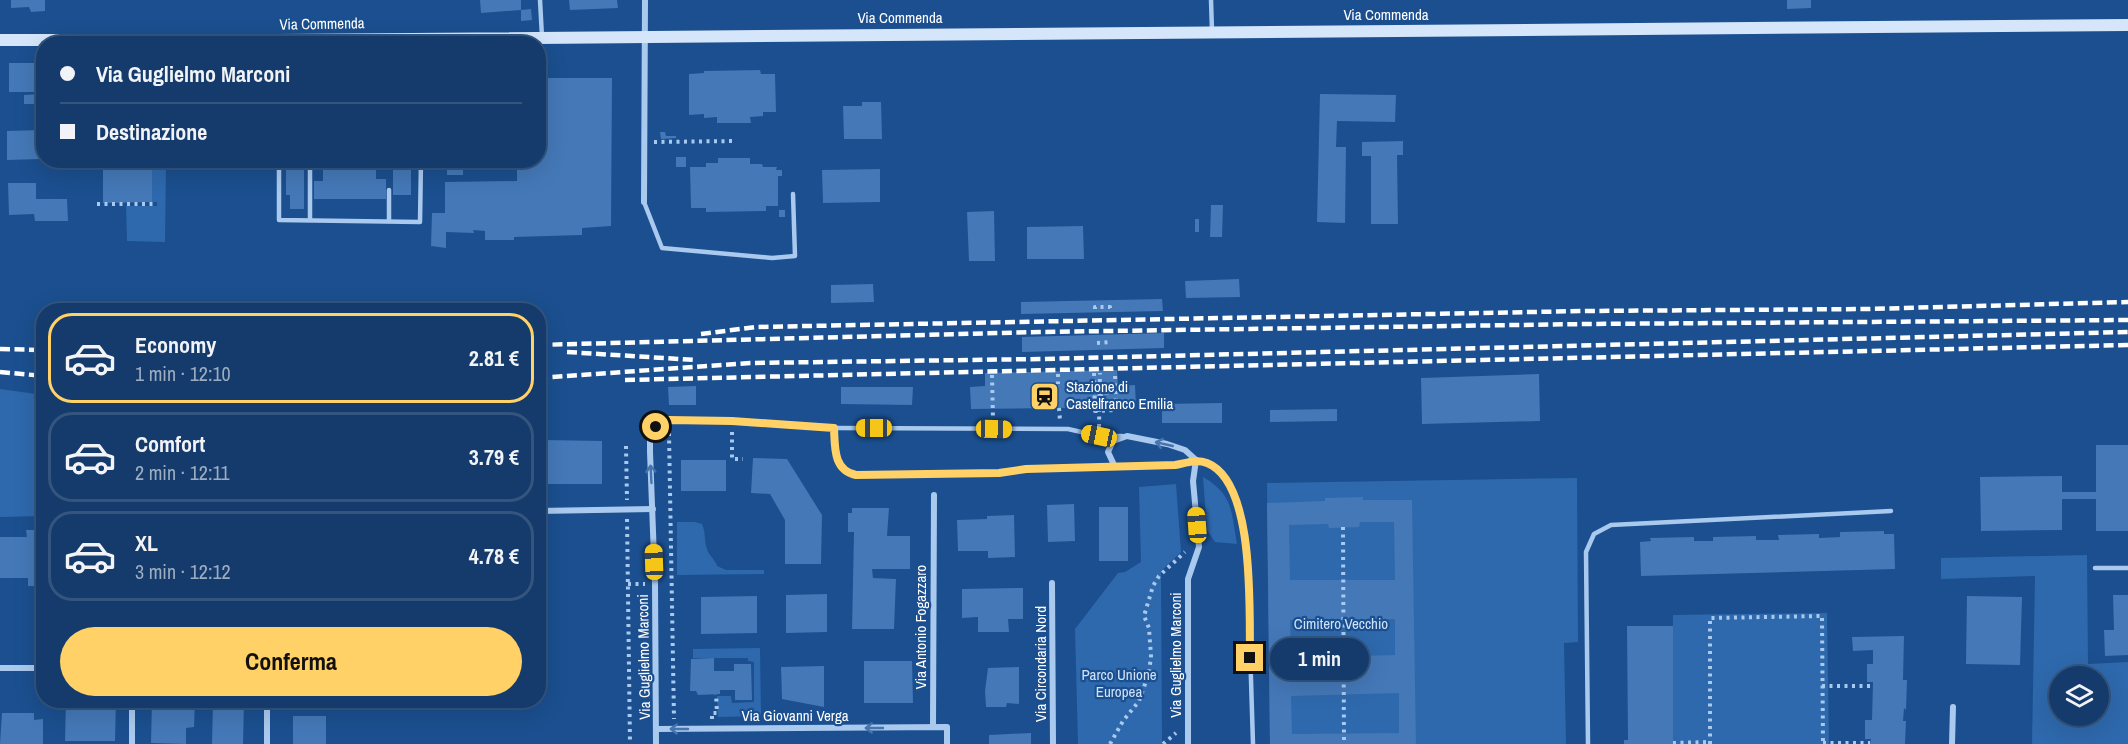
<!DOCTYPE html>
<html lang="it">
<meta charset="utf-8">
<style>
body{margin:0;font-family:"Archivo Narrow",sans-serif;background:#214673;color:#f1f3f6;height:100vh;display:flex;flex-direction:column;font-size:22px;white-space:nowrap}
*{box-sizing:border-box;margin:0}
p{font-size:20px;color:#9dadc1}
.icon{flex:none;width:33px;height:33px;fill:none;stroke:currentColor;stroke-width:2;stroke-linecap:round;stroke-linejoin:round}
.map{position:relative;flex:1;overflow:hidden}
.side{position:absolute;left:36px;top:303px;width:510px;height:405px;display:flex;flex-direction:column;background:#143b6b;border-radius:24px;box-shadow:0 6px 24px #0002,0 0 0 2px #33557e}
.side>*{flex:none}
.top-card{position:absolute;left:36px;top:36px;width:510px;height:132px;border-radius:24px;box-shadow:0 6px 24px #0002,0 0 0 2px #33557e;display:grid;align-content:center;height:132px;padding:0 24px;background:#143b6b}
.tools{position:absolute;left:2049px;top:666px;display:grid;gap:12px}
.tools a{display:grid;place-items:center;width:60px;height:60px;border-radius:50%;background:#143b6b;box-shadow:0 6px 24px #0002,0 0 0 2px #33557e;font-size:30px}
.end{position:absolute;width:27px;height:27px;margin:-14px;border:8px solid #ffd166;background:#111;box-shadow:0 0 0 3px #111}
.from{border-radius:50%}
.bubble{position:absolute;height:42px;border-radius:21px;background:#143b6b;box-shadow:0 6px 24px #0002,0 0 0 2px #33557e;font-size:20px;font-weight:700;line-height:42px;text-align:center}
.car{position:absolute;width:18px;height:36px;margin:-18px -9px;border-radius:8px;box-shadow:0 0 4px 2px #0007;background:linear-gradient(#f5c518 24%,#345 0 40%,#f5c518 0 76%,#345 0 86%,#f5c518 0)}
.top-card b{display:flex;align-items:center;gap:21px;height:57px;font-size:22px}
.top-card b+b{border-top:2px solid #33557e}
.top-card i{width:15px;height:15px;background:#f1f3f6}
ul{padding:10px 0 0;list-style:none}
li{display:flex;align-items:center;gap:18px;height:90px;margin:0 12px 9px;padding:0 12px;border:3px solid #33557e;border-radius:24px}
li div{flex:1}
li b{display:block;font-size:22px}
li em{font-style:normal;font-weight:700}
li.on{border-color:#ffd166}
li>.icon{width:54px;height:54px;stroke-width:1.5}
.action{display:flex;gap:12px;margin-top:auto;padding:12px 24px}
.action a{flex:1;height:69px;border-radius:36px;background:#ffd166;color:#111;font-size:24px;font-weight:700;line-height:69px;text-align:center}
.map>svg:first-child{display:block}
.green{fill:#2e69ad;fill-rule:evenodd}
.building{fill:#4478b7;fill-rule:evenodd}
.lines{fill:none;stroke-linecap:round;stroke-linejoin:round}
.path{stroke:#a9c9ee;stroke-width:4;stroke-dasharray:3 4.5;stroke-linecap:butt}
.lane{stroke:#a9c9ee;stroke-width:4.5}
.street{stroke:#a9c9ee;stroke-width:6}
.secondary{stroke:#d6e6fa;stroke-width:12}
.rail{stroke:#fff;stroke-width:4.5;stroke-dasharray:10 4.5;stroke-linecap:butt}
.oneway{stroke:#4674ac}
.route{stroke:#ffd166;stroke-width:8}
.labels{text-anchor:middle;stroke-width:4.5;stroke-linejoin:round;paint-order:stroke}
.street-label{font-size:15px;fill:#fff;stroke:#1b4f8f}
.poi-label{font-size:15px;fill:#fff;stroke:#1b4f8f;text-anchor:start}
.park-label{font-size:15px;fill:#cfe3fa;stroke:#1b4f8f}
</style>
<div class="map">
<svg width="2128" height="744" viewBox="0 0 2128 744">
<rect width="100%" height="100%" fill="#1b4f8f"/>
<g class="green">
<path d="M150,161h16l-1,81 -38,-1 -1,-35h31v-4h-5z"/>
<path d="M0,389l43,6v121l-43,1z"/>
<path d="M1203,477c31,18 28,35 34,67l-22,-2 -8,-12z"/>
<path d="M1577,478l1,164 -14,1 2,101h-296l-3,-261z"/>
<path d="M1176,484l5,68 -20,19 1,173h-84l-3,-115 43,-56 7,-1 16,-10 -2,-75z"/>
<path d="M677,522h18l7,2c4,9 2,17 5,25 2,7 8,10 10,17l9,4h38v4l-87,1z"/>
<path d="M2087,555l1,109 40,-2v82h-96l3,-168 -94,3v-21zM2060,676h38v40h-38z"/>
<path d="M1827,613l2,131h-156v-129z"/>
<path d="M760,648l1,68 -43,1 -1,-21h14l1,7 22,-1v-40l-6,-1v-3h-55v-9z"/>
</g>
<g class="building">
<path d="M11,0h34v11l-14,1 -2,-5 -18,1z"/>
<path d="M480,0h41v10l-40,3z"/>
<path d="M569,0h48l1,8 -48,2z"/>
<path d="M1787,0h24v8l-24,1z"/>
<path d="M531,9l1,11 -11,1v-11z"/>
<rect x="9" y="63" width="29" height="29"/>
<path d="M760,70l1,4h14l1,38h-13v4l-13,1 1,6h-34v-6l-13,1v-4l-15,1v-41l15,-1v-2z"/>
<path d="M538,78h74l-1,148 -29,2v7l-68,2v3h-29v-9l-12,-1 1,3 -28,-1v16l-15,-2 1,-33h13v-31l72,-1v-21h21z"/>
<path d="M41,94v10h-17v-9z"/>
<path d="M1320,94l76,1 -1,27 -58,-1 -1,26h10l-1,76 -28,-1z"/>
<path d="M862,102h19l1,37h-38l-1,-33h19z"/>
<path d="M41,130v3h3l-3,26 -34,1v-29z"/>
<path d="M660,132h5l1,4h10v2l-15,1z"/>
<path d="M1403,141v14h-6l1,69h-27v-68h-9v-14z"/>
<rect x="676" y="157" width="10" height="10"/>
<path d="M718,158h32v6h12l1,3h14l-1,3h6v6h-4v30h-12v5l-60,1v-4h-15l-1,-41h16v-4h12z"/>
<path d="M70,160h11l1,7 -12,1z"/>
<path d="M103,160h43l1,10h5v32l-49,1z"/>
<path d="M286,160h18v49h-14v-14h-4z"/>
<rect x="393" y="160" width="18" height="35"/>
<path d="M447,160h24v9h-8v6h-16z"/>
<path d="M338,162l38,2v15h10v20h-72v-18h9v-17h15z"/>
<path d="M880,169v33l-57,1 -1,-33z"/>
<path d="M8,183h28v16h31l1,22h-33l-1,-7 -25,1z"/>
<path d="M1211,205h12l-1,32h-12z"/>
<rect x="779" y="210" width="6" height="7"/>
<path d="M994,211l1,50h-26l-2,-49z"/>
<rect x="1195" y="219" width="4" height="13"/>
<path d="M1083,226l1,33h-57v-32z"/>
<path d="M1239,279l1,18 -54,1 -1,-17z"/>
<path d="M873,284l1,18 -43,1v-18z"/>
<path d="M1162,299l1,12 -142,3v-12z"/>
<path d="M1164,333v15l-142,4v-15z"/>
<path d="M1117,370l1,16 17,-1 1,22 -165,2 -1,-22 15,-1v-13z"/>
<path d="M1539,374l1,47 -118,3 -1,-46z"/>
<path d="M696,386v19h-27l-1,-18z"/>
<path d="M841,387h72l-1,18 -71,-1z"/>
<path d="M1222,403v20h-60v-19z"/>
<path d="M1337,409v12l-67,1v-12z"/>
<path d="M544,440l58,1v43h-59z"/>
<path d="M2096,445h32v86h-32v-32h-34v31l-81,1 -1,-54 82,-1v16h34z"/>
<path d="M753,458l34,1 35,56 -1,49h-36v-44l-15,-26 -19,-1z"/>
<rect x="681" y="460" width="45" height="31"/>
<path d="M1363,497v3h49l4,244h-146l-3,-241 58,-2v-3zM1360,522h34l1,58h-105l-1,-55 39,-1 1,4 30,-1zM1395,619v36l-104,3 -1,-38zM1399,693v40l-107,1 -1,-38z"/>
<path d="M1074,504l1,37 -27,1 -1,-37z"/>
<rect x="1099" y="507" width="29" height="54"/>
<path d="M852,508h37l-2,28h23v33h-38l1,9 23,1 -2,50h-42l2,-97h-6v-19h4z"/>
<path d="M1014,515l1,42 -27,1v-7h-30l-1,-31 30,-1v-3z"/>
<path d="M26,530h18v56h-16v-8h-28v-41h27z"/>
<path d="M1884,531v3h10l1,35 -254,7 -1,-34 11,-1 -1,-3 44,-1v4h19v-4l43,-1v4h23l-1,-5 41,-1v4l21,-1v-5z"/>
<path d="M1023,588v31h-15l1,13h-31v-15l-16,1v-29z"/>
<path d="M827,594v38l-41,1v-38z"/>
<path d="M2113,595h15v60l-23,1 -1,-26h10z"/>
<path d="M757,596v37l-56,1v-37z"/>
<path d="M1967,596l55,1 -2,68 -54,-1z"/>
<path d="M1627,626h46v118h-49v-4h4z"/>
<path d="M1904,636l-1,44h4l-1,30 -2,-2 -1,13h3l-1,23h-35l1,-5h-6v-19h7l1,-38h-6v-18h6v-14l-20,1 -1,-14z"/>
<path d="M714,658v13h20v-7h17l1,36h-17v-10h-15v4l-22,1 -2,-4h-6l1,-32z"/>
<path d="M864,661h48l1,42h-49z"/>
<path d="M824,666v41l-42,-8 -1,-32z"/>
<path d="M1019,667v37l-12,-1 -1,4h-20l-1,-16 3,-23z"/>
<path d="M66,700l23,2v-2h27l-1,41h-50z"/>
<path d="M152,700h43l-1,27 -8,1v16l-35,-1z"/>
<path d="M213,702h31l-1,42h-31z"/>
<path d="M2,713h32v7l9,-1v25h-43z"/>
<rect x="293" y="716" width="33" height="28"/>
<path d="M1031,733v11h-42v-9z"/>
</g>
<g class="lines">
<g class="path">
<path d="M654,142l81,-1"/>
<path d="M148,170v-10"/>
<path d="M97,204h59"/>
<path d="M1095,309v-2h15v2"/>
<path d="M1097,343l14,-1"/>
<path d="M1094,373l1,38 21,-1 -1,-37"/>
<path d="M1058,374v10"/>
<path d="M992,375l1,44"/>
<path d="M1100,395h7l-1,-11"/>
<path d="M1059,408l1,12"/>
<path d="M1099,427l1,-54"/>
<path d="M732,432v27h11"/>
<path d="M669,433l5,286"/>
<path d="M626,446l1,54"/>
<path d="M627,519l3,225"/>
<path d="M1343,527l1,217"/>
<path d="M628,584h17"/>
<path d="M1822,686h51"/>
<path d="M712,719v-6h5l-1,-19"/>
<path d="M1673,743l37,-1"/>
<path d="M1823,743h47"/>
<path d="M1110,744l13,-23 16,-20 10,-28 2,-17 -2,-28 -5,-12 9,-30 6,-10 26,-24"/>
<path d="M1163,744l13,-11"/>
<path d="M1710,744v-126l112,-2 1,128"/>
</g>
<g class="lane">
<path d="M540,0l2,37"/>
<path d="M1211,0l1,31"/>
<path d="M279,160v60l141,2 1,-62"/>
<path d="M310,162v58"/>
<path d="M644,202l18,46 110,10 23,-2 -2,-62"/>
<path d="M389,221v-31"/>
<path d="M834,428l234,1 31,7h23"/>
<path d="M1196,460c42,7 45,56 51,90l6,194"/>
<path d="M2095,568h33"/>
<path d="M1588,744l-2,-192 8,-18 17,-9 280,-14"/>
</g>
<g class="street">
<path d="M644,202l1,-202"/>
<path d="M1115,467l-7,-15 5,-11 14,-5 40,8 18,6 11,10"/>
<path d="M538,511l115,-2"/>
<path d="M1052,583l1,161"/>
<path d="M0,668h44"/>
<path d="M267,700v44"/>
<path d="M933,727l1,-232"/>
<path d="M656,729l291,-2v17"/>
<path d="M132,744v-44"/>
<path d="M656,744l-1,-160 -5,-132v-13l5,-12 14,-7 63,1 102,7c2,19 -2,43 22,47l143,-2 27,-4 149,-4 21,-5"/>
<path d="M1188,744v-165l11,-32 -6,-66 3,-21"/>
<path d="M1952,744l1,-37"/>
</g>
<path class="secondary" d="M0,40h279l1849,-15"/>
<g class="rail">
<path d="M701,334l55,-7 829,-16 282,-2 261,-7"/>
<path d="M538,345l502,-13 546,-8 542,-4"/>
<path d="M0,349l44,1"/>
<path d="M567,352l129,8"/>
<path d="M0,372l44,4"/>
<path d="M538,378l212,-15 292,-4 1086,-27"/>
<path d="M625,380l1503,-35"/>
</g>
</g>
<defs><path id="oneway-shaft" d="M-6 0H5M1.5-3L5.5 0L1.5 3" fill="none" stroke-width="1.6" stroke-linecap="round" stroke-linejoin="round" transform="scale(1.5)"/></defs>
<g class="oneway">
<use href="#oneway-shaft" transform="translate(1164 444) rotate(-167)"/>
<use href="#oneway-shaft" transform="translate(651 474) rotate(-93)"/>
<use href="#oneway-shaft" transform="translate(874 728) rotate(180)"/>
<use href="#oneway-shaft" transform="translate(679 729) rotate(180)"/>
</g>
<g class="lines">
<path class="route" d="M656,427l13,-7 63,1 102,7c1,19 -1,42 22,47l143,-2 27,-4 149,-4c11,-2 21,-6 32,-2 49,19 42,150 43,195"/>
</g>
<defs>
<symbol id="station-square" viewBox="-11 -11 22 22"><rect x="-9" y="-9" width="18" height="18" rx="4" fill="#ffd166" stroke="#1b4f8f"/><path d="M-3-6H3Q5-6 5-4V2Q5 4 3 4L4.5 6H3L1.5 4h-3L-3 6H-4.5L-3 4Q-5 4-5 2V-4Q-5-6-3-6ZM-3.5-4v3h7v-3ZM-3.5 1v1.5H-2V1ZM2 1v1.5H3.5V1Z" fill="#111"/></symbol>
</defs>
<g fill-rule="evenodd">
<use href="#station-square" x="1028" y="380" width="33" height="33"/>
</g>
<g class="labels">
<g class="street-label">
<text x="1386" y="20">Via Commenda</text>
<text x="900" y="23">Via Commenda</text>
<text transform="translate(322 24) rotate(-1)" y="5">Via Commenda</text>
<text transform="translate(921 627) rotate(-90)" y="5">Via Antonio Fogazzaro</text>
<text transform="translate(1176 655) rotate(-90)" y="5">Via Guglielmo Marconi</text>
<text transform="translate(644 657) rotate(-91)" y="5">Via Guglielmo Marconi</text>
<text transform="translate(1041 664) rotate(-90)" y="5">Via Circondaria Nord</text>
<text x="795" y="721">Via Giovanni Verga</text>
</g>
<g class="poi-label">
<text x="1066" y="392">Stazione di<tspan x="1066" dy="17">Castelfranco Emilia</tspan></text>
</g>
<g class="park-label">
<text x="1341" y="629">Cimitero Vecchio</text>
<text x="1119" y="680">Parco Unione<tspan x="1119" dy="17">Europea</tspan></text>
</g>
</g>
</svg>
<div class="tools">
<a><svg class="icon" aria-label="layers" viewBox="0 0 24 24"><path d="M12 4l9 5-9 5-9-5zM3 14l9 5 9-5"/></svg></a>
</div>
<i class="end from" style="left:656px;top:427px"></i>
<i class="end" style="left:1250px;top:658px"></i>
<div class="bubble" style="left:1270px;top:638px;width:99px">1 min</div>
<i class="car" style="left:874px;top:428px;rotate:270deg"></i>
<i class="car" style="left:994px;top:429px;rotate:91deg"></i>
<i class="car" style="left:1099px;top:436px;rotate:282deg"></i>
<i class="car" style="left:1197px;top:525px;rotate:356deg"></i>
<i class="car" style="left:654px;top:562px;rotate:358deg"></i>
<div class="top-card">
<b><i class="from"></i>Via Guglielmo Marconi</b>
<b><i></i>Destinazione</b>
</div>
<section class="side">
<ul>
<li class="on"><svg class="icon" aria-label="car" viewBox="0 0 24 24"><path d="M5 17H2v-5l4-1 3-4h7l3 4 3 1v5h-3M9 17h6M6 11h13"/><circle cx="7" cy="17" r="2"/><circle cx="17" cy="17" r="2"/></svg><div><b>Economy</b><p>1 min · 12:10</p></div><em>2.81 €</em></li>
<li><svg class="icon" aria-label="car" viewBox="0 0 24 24"><path d="M5 17H2v-5l4-1 3-4h7l3 4 3 1v5h-3M9 17h6M6 11h13"/><circle cx="7" cy="17" r="2"/><circle cx="17" cy="17" r="2"/></svg><div><b>Comfort</b><p>2 min · 12:11</p></div><em>3.79 €</em></li>
<li><svg class="icon" aria-label="car" viewBox="0 0 24 24"><path d="M5 17H2v-5l4-1 3-4h7l3 4 3 1v5h-3M9 17h6M6 11h13"/><circle cx="7" cy="17" r="2"/><circle cx="17" cy="17" r="2"/></svg><div><b>XL</b><p>3 min · 12:12</p></div><em>4.78 €</em></li>
</ul>
<div class="action"><a>Conferma</a></div>
</section>
</div>
